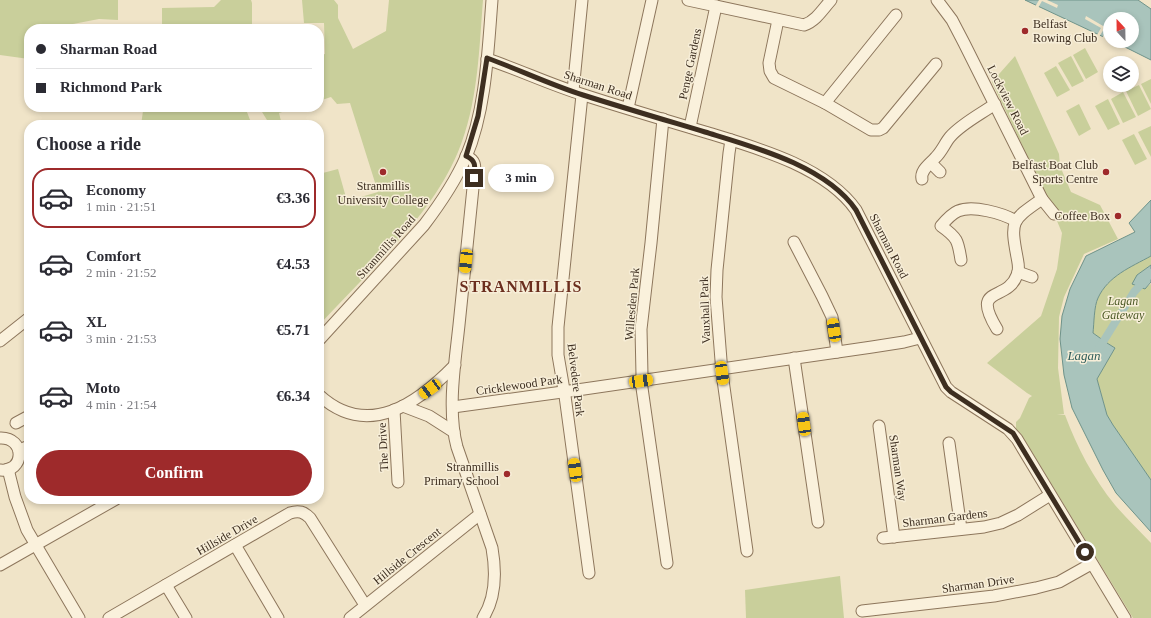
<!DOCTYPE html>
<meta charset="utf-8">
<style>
body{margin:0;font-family:"Times New Roman",serif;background:#f7f7f7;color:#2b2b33;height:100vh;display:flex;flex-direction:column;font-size:15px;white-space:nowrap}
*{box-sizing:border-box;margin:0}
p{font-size:13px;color:#7c7c81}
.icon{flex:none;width:22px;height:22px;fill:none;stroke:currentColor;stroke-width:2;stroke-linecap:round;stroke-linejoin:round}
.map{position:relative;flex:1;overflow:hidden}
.side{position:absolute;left:24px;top:120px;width:300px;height:384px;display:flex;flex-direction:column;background:#fff;border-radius:16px;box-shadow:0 2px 6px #0003}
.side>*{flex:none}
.hud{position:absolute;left:24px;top:24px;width:300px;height:88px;border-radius:16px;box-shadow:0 2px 6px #0003;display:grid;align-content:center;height:88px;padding:0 12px;background:#fff}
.needle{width:26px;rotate:338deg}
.controls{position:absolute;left:1103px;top:12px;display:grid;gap:8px}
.controls a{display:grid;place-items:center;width:36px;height:36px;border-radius:50%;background:#fff;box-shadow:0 2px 6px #0003;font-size:20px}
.end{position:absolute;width:18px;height:18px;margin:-9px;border:5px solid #3d2e20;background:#fff;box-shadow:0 0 0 2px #fff}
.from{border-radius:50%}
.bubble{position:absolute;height:28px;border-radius:14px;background:#fff;box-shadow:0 2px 6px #0003;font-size:13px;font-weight:700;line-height:28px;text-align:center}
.car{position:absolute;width:12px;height:24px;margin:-12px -6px;border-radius:5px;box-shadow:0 0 3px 1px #0007;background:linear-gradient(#f5c518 24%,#345 0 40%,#f5c518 0 76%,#345 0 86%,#f5c518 0)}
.hud b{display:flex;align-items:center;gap:14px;height:38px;font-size:15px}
.hud b+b{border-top:1px solid #e1e1e2}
.hud i{width:10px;height:10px;background:#2b2b33}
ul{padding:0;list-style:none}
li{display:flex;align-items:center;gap:12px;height:60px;margin:0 8px 6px;padding:0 4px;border:2px solid transparent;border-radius:16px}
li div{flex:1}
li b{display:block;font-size:15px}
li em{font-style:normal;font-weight:700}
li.current{border-color:#9e2a2b}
li>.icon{width:36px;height:36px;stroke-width:1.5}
h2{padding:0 12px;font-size:18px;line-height:48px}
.button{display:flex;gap:8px;margin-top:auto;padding:8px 12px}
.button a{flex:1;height:46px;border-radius:24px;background:#9e2a2b;color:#fff;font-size:16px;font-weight:700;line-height:46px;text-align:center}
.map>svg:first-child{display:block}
.green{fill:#c9cf9b}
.water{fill:#a9c4bc;stroke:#6f938a}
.pier{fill:#f0e4c8}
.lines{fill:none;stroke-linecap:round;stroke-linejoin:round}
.canal{stroke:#a9c4bc;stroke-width:8}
.minor-casing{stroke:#8d765c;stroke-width:13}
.minor{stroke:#faf1dc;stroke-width:11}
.route{stroke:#3d2e20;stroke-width:5}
.poi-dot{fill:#9e2a2b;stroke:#f7eed8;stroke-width:1.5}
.labels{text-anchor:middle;stroke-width:3;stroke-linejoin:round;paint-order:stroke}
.poi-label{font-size:12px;fill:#3d2e20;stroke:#f7eed8;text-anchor:end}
.street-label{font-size:12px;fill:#3d2e20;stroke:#f7eed8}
.park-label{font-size:12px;font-style:italic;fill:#4d5a26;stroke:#f7eed8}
.water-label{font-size:13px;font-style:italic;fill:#2f5d5a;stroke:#f7eed8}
.district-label{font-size:16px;font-weight:bold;letter-spacing:1px;fill:#6b2e1e;stroke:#f7eed8}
</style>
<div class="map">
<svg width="1151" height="618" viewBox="0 0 1151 618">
<rect width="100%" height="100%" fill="#f0e4c8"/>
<g class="green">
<path d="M0,0h118v20l-19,-1 -52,10h-18v30l-29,-4z"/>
<path d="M221,0h30l1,3v26h-90v-21l52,-1z"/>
<path d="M302,0h32l4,5v13l15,31 33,-18 3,-31h94c-4,51 -5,104 -25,152 -18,43 -49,78 -81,112 -19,20 -39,41 -58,61v-151l19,-5 9,32 31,-9 -28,-89 -13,1 -6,-7 -12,4v-46l6,-1 -1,-31h-20z"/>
<path d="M1085,48l13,24 -12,7 -13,-24z"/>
<path d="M1015,56l44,98 1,12 11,26 29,13 18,34 -34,15 -20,43 -5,20 -1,51 6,46h-7l8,1c12,32 28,63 50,90 11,13 24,25 36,38v75h-18l-112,-184 -5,-5v-7l4,-4 9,-20 3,-2 -5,-3 -40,-30 54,-47 16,-47 5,-36 -12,-29 -58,-122z"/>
<path d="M1071,56l13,25 -12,6 -14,-24z"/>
<path d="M1056,66l14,24 -13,7 -13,-24z"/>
<path d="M1151,79v25l-10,-20z"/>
<path d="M1139,85l12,24 -13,7 -12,-25z"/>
<path d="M1123,92l13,25 -13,6 -12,-24z"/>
<path d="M1108,99l12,25 -12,6 -13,-24z"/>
<path d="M1079,104l12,25 -12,7 -13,-25z"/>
<path d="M147,107h98l7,18h-111l2,-14z"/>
<path d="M259,107h39l-19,6 3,12h-12z"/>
<path d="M1151,126v31l-13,-25z"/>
<path d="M1134,134l13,25 -12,6 -13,-25z"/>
<path d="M1151,256v9l-14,10 8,13 6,-4v196l-38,-55 -6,-10 -10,-36 18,-31 -8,-5 -14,-10c1,-9 1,-27 5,-35 10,-22 33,-31 53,-42z"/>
<path d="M840,576l4,42h-98l-1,-28z"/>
</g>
<g class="water">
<path d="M1025,0h113l13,9v51l-38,-19h19v-22h-22v21z"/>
<path d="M1151,200v56c-20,11 -43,20 -53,42 -4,8 -4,26 -5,35l14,10 8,5 -18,31 10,36 6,10 38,55v52l-35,-39 -13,-23 -31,-62 -8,-33 -4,-36 2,-23 8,-27 16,-33 49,-24 -6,-9z"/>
<path d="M1151,265v17l-6,7 -13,-5 5,-9z"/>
</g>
<g class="pier">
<path d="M1039,0h8l11,5 -1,3 -15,-7 -4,7 -3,-1z"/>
<path d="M1086,16l24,14v3l-1,-1 -4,7 -3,-1 4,-7 -2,-2 -5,8 -2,-2 4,-7 -16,-9z"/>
</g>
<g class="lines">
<path class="canal" d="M1098,350l36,-58 17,-19"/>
<defs>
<g id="minor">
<path d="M688,0l116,25c12,-4 19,-16 27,-25"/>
<path d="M937,0l15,20 12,23 78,156 12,15"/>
<path d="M778,20l-9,43 1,8 4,7 51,25 46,27h8l4,-2 53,-64"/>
<path d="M487,59c33,11 64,26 97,36 40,13 81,25 121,37 49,15 120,34 151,78l90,177 5,5 57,37 9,10 108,179"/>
<path d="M573,91l9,-91"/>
<path d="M582,95l-24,232v28l7,41 24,177"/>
<path d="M825,103l71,-88"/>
<path d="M628,108l24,-108"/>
<path d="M663,119l-12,124 -10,86 1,46 -1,6 26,182"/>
<path d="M690,127l26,-121"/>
<path d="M731,140l-2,13 -12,117 -1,27 6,76 25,178"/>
<path d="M466,156c11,5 9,11 8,22 -5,49 -10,98 -15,147 -4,38 -12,85 -2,122l35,101c4,23 4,50 -9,70"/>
<path d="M931,163l9,9"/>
<path d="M922,179c-2,-9 8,-15 14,-22 6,-6 9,-14 14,-20 11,-13 31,-23 45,-33"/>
<path d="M794,242l28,54 10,21 5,35"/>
<path d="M961,260c-3,-19 -3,-22 -20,-34 5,-6 10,-12 17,-15 15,-6 44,2 58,10"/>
<path d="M1018,272l14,5"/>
<path d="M997,329c-27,-45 10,-26 20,-54 3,-6 1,-12 0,-18 -7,-37 -5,-37 25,-58"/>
<path d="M319,340l105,-115c16,-21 31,-43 42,-68 20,-47 22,-107 26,-157"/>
<path d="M0,341l29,-23"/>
<path d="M794,358l24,164"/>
<path d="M319,395c49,45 99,8 136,-30"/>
<path d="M403,406l26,10 25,16"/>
<path d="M453,407l131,-18 288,-42 32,-5 16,-4"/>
<path d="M394,410l4,72"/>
<path d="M16,423l13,-7"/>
<path d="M879,426l15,111"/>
<path d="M0,438c26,-1 25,35 0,32"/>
<path d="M949,443l12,86"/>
<path d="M19,450l10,-4"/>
<path d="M8,469l7,28 12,33 52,88"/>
<path d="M883,538l101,-11 17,-4 17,-8 32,-20"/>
<path d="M235,545l43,73"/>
<path d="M0,565l116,-66"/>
<path d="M166,585l20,33"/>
<path d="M862,611l132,-15 42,-8 23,-6 32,-18"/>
<path d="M109,618l181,-105c9,-3 14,-1 20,5l55,87"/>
<path d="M350,618l130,-104"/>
</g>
</defs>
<use href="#minor" class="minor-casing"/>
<use href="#minor" class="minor"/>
</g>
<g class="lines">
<path class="route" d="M474,178c1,-11 3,-17 -8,-22l12,-40 9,-58c33,12 64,27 96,37 41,13 82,25 122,37 49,15 121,34 151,78l90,177 5,5 62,41 72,119"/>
</g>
<g class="poi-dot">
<circle cx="1025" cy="31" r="4"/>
<circle cx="383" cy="172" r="4"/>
<circle cx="1106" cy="172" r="4"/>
<circle cx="1118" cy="216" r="4"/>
<circle cx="507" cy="474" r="4"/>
</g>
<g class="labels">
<g class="poi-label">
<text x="1033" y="28" text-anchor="start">Belfast<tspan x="1033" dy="14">Rowing Club</tspan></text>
<text x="1098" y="169">Belfast Boat Club<tspan x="1098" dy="14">Sports Centre</tspan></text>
<text x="383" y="190" text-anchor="middle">Stranmillis<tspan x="383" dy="14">University College</tspan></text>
<text x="1110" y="220">Coffee Box</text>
<text x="499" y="471">Stranmillis<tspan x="499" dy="14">Primary School</tspan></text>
</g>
<g class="street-label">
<text transform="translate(690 64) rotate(-78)" y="4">Penge Gardens</text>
<text transform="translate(598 85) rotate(18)" y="4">Sharman Road</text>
<text transform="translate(1008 100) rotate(63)" y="4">Lockview Road</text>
<text transform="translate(889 246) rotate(63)" y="4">Sharman Road</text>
<text transform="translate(386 247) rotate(-48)" y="4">Stranmillis Road</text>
<text transform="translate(632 304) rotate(-85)" y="4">Willesden Park</text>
<text transform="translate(705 310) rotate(-92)" y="4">Vauxhall Park</text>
<text transform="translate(576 380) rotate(83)" y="4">Belvedere Park</text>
<text transform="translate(519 385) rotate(-8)" y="4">Cricklewood Park</text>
<text transform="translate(383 447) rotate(-93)" y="4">The Drive</text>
<text transform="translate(898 468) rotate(82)" y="4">Sharman Way</text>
<text transform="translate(945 518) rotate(-7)" y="4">Sharman Gardens</text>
<text transform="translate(227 535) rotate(-30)" y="4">Hillside Drive</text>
<text transform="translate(407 556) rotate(-39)" y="4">Hillside Crescent</text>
<text transform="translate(978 584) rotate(-8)" y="4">Sharman Drive</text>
</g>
<g class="park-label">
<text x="1123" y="305">Lagan<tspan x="1123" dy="14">Gateway</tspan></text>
</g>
<g class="water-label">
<text x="1084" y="360">Lagan</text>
</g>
<g class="district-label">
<text x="521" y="292">STRANMILLIS</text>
</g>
</g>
</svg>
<div class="controls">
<a><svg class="needle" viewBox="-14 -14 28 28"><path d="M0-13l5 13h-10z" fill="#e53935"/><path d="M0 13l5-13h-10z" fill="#7c7c81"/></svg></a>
<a><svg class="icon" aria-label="layers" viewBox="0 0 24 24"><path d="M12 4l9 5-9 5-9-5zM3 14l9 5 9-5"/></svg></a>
</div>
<i class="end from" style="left:1085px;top:552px"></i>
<i class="end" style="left:474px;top:178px"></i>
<div class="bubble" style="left:488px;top:164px;width:66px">3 min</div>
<i class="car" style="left:466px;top:261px;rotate:186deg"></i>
<i class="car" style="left:834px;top:330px;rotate:351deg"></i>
<i class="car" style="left:722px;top:373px;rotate:172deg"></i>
<i class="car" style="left:641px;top:381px;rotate:82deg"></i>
<i class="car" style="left:430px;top:389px;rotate:234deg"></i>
<i class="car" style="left:804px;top:424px;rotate:352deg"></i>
<i class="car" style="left:575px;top:470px;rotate:352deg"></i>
<div class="hud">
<b><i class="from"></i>Sharman Road</b>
<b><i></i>Richmond Park</b>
</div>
<section class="side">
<h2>Choose a ride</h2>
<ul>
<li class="current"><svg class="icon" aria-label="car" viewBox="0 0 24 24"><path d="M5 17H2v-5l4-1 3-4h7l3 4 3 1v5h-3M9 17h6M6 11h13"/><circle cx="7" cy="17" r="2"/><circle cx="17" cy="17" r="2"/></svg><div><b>Economy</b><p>1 min · 21:51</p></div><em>€3.36</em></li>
<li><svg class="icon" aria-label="car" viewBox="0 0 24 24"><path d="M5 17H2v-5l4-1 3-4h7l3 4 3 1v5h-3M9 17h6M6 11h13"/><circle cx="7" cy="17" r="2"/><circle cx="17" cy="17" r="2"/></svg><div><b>Comfort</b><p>2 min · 21:52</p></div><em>€4.53</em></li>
<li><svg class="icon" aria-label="car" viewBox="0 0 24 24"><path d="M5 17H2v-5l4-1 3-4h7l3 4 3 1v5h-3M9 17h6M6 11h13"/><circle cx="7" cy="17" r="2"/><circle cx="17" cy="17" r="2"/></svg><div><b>XL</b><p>3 min · 21:53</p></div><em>€5.71</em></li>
<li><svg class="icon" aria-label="car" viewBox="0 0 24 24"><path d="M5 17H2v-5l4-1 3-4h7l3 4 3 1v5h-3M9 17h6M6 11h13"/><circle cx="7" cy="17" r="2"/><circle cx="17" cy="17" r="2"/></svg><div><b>Moto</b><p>4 min · 21:54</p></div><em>€6.34</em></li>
</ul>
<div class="button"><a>Confirm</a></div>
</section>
</div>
